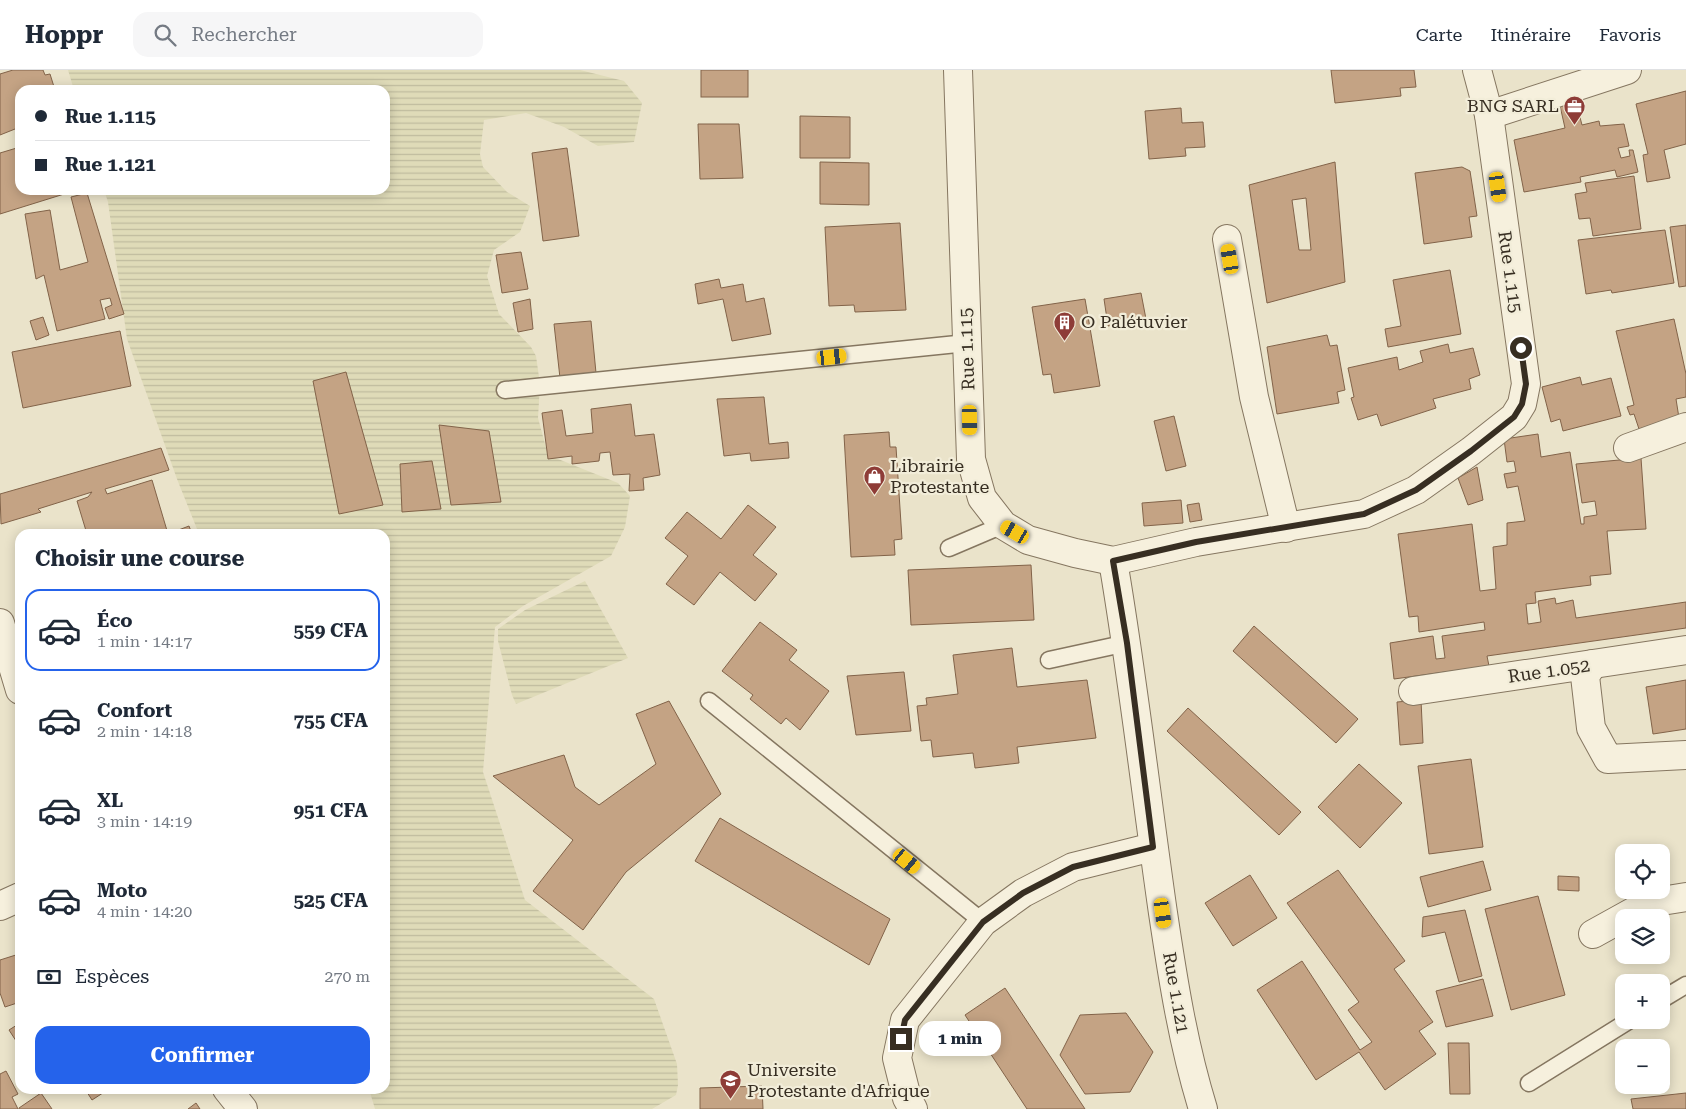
<!DOCTYPE html>
<html lang="fr">
<meta charset="utf-8">
<style>
body{margin:0;font-family:"Roboto Serif",serif;background:#f6f6f7;color:#1f2937;height:100vh;display:flex;flex-direction:column;font-size:19px;white-space:nowrap}
*{box-sizing:border-box;margin:0}
p{font-size:16px;color:#747a83}
.icon{flex:none;width:28px;height:28px;fill:none;stroke:currentColor;stroke-width:2;stroke-linecap:round;stroke-linejoin:round}
.map{position:relative;flex:1;overflow:hidden}
.sheet{position:absolute;left:15px;top:459px;width:375px;height:565px;display:flex;flex-direction:column;background:#fff;border-radius:15px;box-shadow:0 2px 12px #0003}
.sheet>*{flex:none}
.hud{position:absolute;left:15px;top:15px;width:375px;height:110px;border-radius:15px;box-shadow:0 2px 12px #0003;display:grid;align-content:center;height:110px;padding:0 20px;background:#fff}
.buttons{position:absolute;left:1615px;top:774px;display:grid;gap:10px}
.buttons a{display:grid;place-items:center;width:55px;height:55px;border-radius:10px;background:#fff;box-shadow:0 2px 12px #0003;font-size:25px}
.end{position:absolute;width:22px;height:22px;margin:-11px;border:6px solid #372e22;background:#fff;box-shadow:0 0 0 2px #fff}
.from{border-radius:50%}
.bubble{position:absolute;height:35px;border-radius:15px;background:#fff;box-shadow:0 2px 12px #0003;font-size:16px;font-weight:700;line-height:35px;text-align:center}
.car{position:absolute;width:15px;height:30px;margin:-15px -8px;border-radius:6px;box-shadow:0 0 4px 1px #0007;background:linear-gradient(#f5c518 24%,#345 0 40%,#f5c518 0 76%,#345 0 86%,#f5c518 0)}
.hud b{display:flex;align-items:center;gap:18px;height:48px;font-size:19px}
.hud b+b{border-top:1px solid #e0e1e3}
.hud i{width:12px;height:12px;background:#1f2937}
ul{padding:0;list-style:none}
li{display:flex;align-items:center;gap:15px;height:82px;margin:0 10px 8px;padding:0 10px;border:2px solid transparent;border-radius:15px}
li div{flex:1}
li b{display:block;font-size:19px}
li em{font-style:normal;font-weight:700}
li.active{border-color:#2563eb}
li>.icon{width:45px;height:45px;stroke-width:1.5}
h2{padding:0 20px;font-size:22px;line-height:60px}
.pay{display:flex;align-items:center;gap:12px;height:55px;padding:0 20px;font-size:19px}
.pay p{margin-inline-start:auto}
.action{display:flex;gap:10px;margin-top:auto;padding:10px 20px}
.action a{flex:1;height:58px;border-radius:15px;background:#2563eb;color:#fff;font-size:20px;font-weight:700;line-height:58px;text-align:center}
header{display:flex;align-items:center;gap:30px;box-sizing:border-box;height:70px;padding:0 25px;background:#fff;border-bottom:1px solid #e0e1e3}
header strong{font-size:24px}
nav{display:flex;gap:28px;margin-inline-start:auto;font-size:18px}
.search{width:350px;height:45px;background:#f6f6f7;display:flex;align-items:center;gap:12px;box-sizing:border-box;padding:0 18px;border-radius:15px;color:#747a83;font-size:19px}
.map>svg:first-child{display:block}
.farmland{fill:url(#farmland-rules)}
.building{fill:#c4a384;stroke:#826349;fill-rule:evenodd}
.lines{fill:none;stroke-linecap:round;stroke-linejoin:round}
.service-casing{stroke:#857660;stroke-width:19}
.minor-casing{stroke:#857660;stroke-width:30}
.service{stroke:#f6f0dd;stroke-width:16}
.minor{stroke:#f6f0dd;stroke-width:28}
.route{stroke:#372e22;stroke-width:6}
.labels{text-anchor:middle;stroke-width:4.5;stroke-linejoin:round;paint-order:stroke}
.poi-label{font-size:18px;fill:#372e22;stroke:#f2edd9;text-anchor:start}
.street-label{font-size:18px;fill:#372e22;stroke:#f2edd9}
</style>
<header>
<strong>Hoppr</strong>
<div class="search"><svg class="icon" aria-label="search" viewBox="0 0 24 24"><circle cx="10" cy="10" r="6"/><path d="M15 15l6 6"/></svg>Rechercher</div>
<nav><a>Carte</a><a>Itinéraire</a><a>Favoris</a></nav>
</header>
<div class="map">
<svg width="1686" height="1039" viewBox="0 0 1686 1039">
<defs>
<pattern id="farmland-rules" width="6" height="5" patternUnits="userSpaceOnUse" patternTransform="scale(1.25)"><rect width="6" height="5" fill="#dfdbb8"/><path d="M0 2.5h6" fill="none" stroke="#c0bc9e"/></pattern>
</defs>
<rect width="100%" height="100%" fill="#eae3ca"/>
<g class="farmland">
<path d="M68,0h512l44,11 18,22 -8,39 -36,4 -34,-19 -38,-14 -42,7 -4,34 3,13 24,25 23,14 -10,26 -26,18 -7,26 12,38 32,33 5,9 4,28 -2,34 10,37 70,28 12,13 -5,31 -14,29 -88,50 -28,21 -12,145 42,128 129,99 23,65 1,21 -2,10 -24,14h-277l-6,-20h16v-555h-186l-22,-55 -50,-140 -19,-137 -4,-12h281v-100h-311z"/>
<path d="M585,511l43,77 -112,46 -4,-9 -14,-54v-12l27,-19z"/>
</g>
<g class="building">
<path d="M13,0h30l2,5 5,-1 5,16h-35v37l-20,8v-61z"/>
<rect x="701" y="0" width="47" height="27"/>
<path d="M1331,0h83l2,17 -16,1 1,8 -66,7z"/>
<path d="M1686,21v53l-22,6 6,28 -23,4 -4,-27 5,-1 -12,-50z"/>
<path d="M1574,24l8,31 17,-4 1,5 24,-2 5,22 -11,2 3,10 9,-2 -1,-6h4l5,22 -21,5 -2,-7 -35,7 1,5 -57,10 -10,-52 51,-12 -7,-31z"/>
<path d="M1181,38l1,15 21,-1 2,25 -20,1 1,8 -37,3 -4,-48z"/>
<path d="M800,46l50,1v41h-50z"/>
<path d="M698,54h41l4,54 -43,1z"/>
<path d="M20,77v43h57l-77,24v-61z"/>
<path d="M567,78l12,88 -36,5 -11,-88z"/>
<path d="M820,92l49,1v42l-49,-1z"/>
<path d="M1335,92l10,120 -78,21 -18,-118zM1306,128l5,52h-12l-7,-50z"/>
<path d="M1462,97l8,4 7,45 -8,1 3,20 -48,7 -9,-71z"/>
<path d="M1634,106l7,53 -48,7 -3,-18 -11,1 -4,-25 12,-2 -2,-9z"/>
<path d="M87,123l37,121 -15,5 -4,-11 7,-3 -2,-7 -10,2 5,19 -48,12 -13,-56 -8,4 -11,-65 25,-4 10,60 28,-8 -17,-65z"/>
<path d="M900,153l6,87 -51,2 -1,-7 -25,1 -4,-79z"/>
<path d="M1686,155v61l-7,1 -9,-60z"/>
<path d="M1665,160l9,53 -62,10 -1,-3 -25,4 -8,-54z"/>
<path d="M521,182l7,37 -26,4 -6,-38z"/>
<path d="M1450,200l11,64 -73,13 -3,-18 16,-3 -8,-46z"/>
<path d="M719,209l2,9 22,-4 3,18 18,-4 7,36 -39,7 -9,-42 -25,5 -3,-20z"/>
<path d="M1141,223l5,26 -38,7 -4,-27z"/>
<path d="M530,229l3,30 -15,3 -5,-29z"/>
<path d="M1085,229l15,87 -46,7 -3,-19 -8,1 -11,-68z"/>
<path d="M43,247l6,18 -13,5 -6,-19z"/>
<path d="M1674,249l12,55v23l-10,2 3,19 -40,11 -5,-15 -4,1 -3,-8 7,-2 -18,-74z"/>
<path d="M591,251l5,52 -36,5 -6,-54z"/>
<path d="M120,261l11,55 -108,22 -11,-56z"/>
<path d="M1327,265l3,11 7,-1 8,45 -8,2 2,11 -62,11 -10,-67z"/>
<path d="M1448,274l2,9 23,-5 7,27 -11,4 2,10 -38,10 3,9 -55,18 -4,-12 -19,6 -7,-22 3,-1 -6,-29 49,-11 2,13 24,-8 -3,-11z"/>
<path d="M346,302l37,133 -44,9 -26,-133z"/>
<path d="M1580,307l2,8 29,-7 10,38 -58,15 -3,-12 -9,3 -9,-35z"/>
<path d="M764,327l5,47 19,-2 1,16 -38,3 -1,-8 -26,3 -7,-57z"/>
<path d="M631,334l4,32 19,-2 6,41 -17,3 1,12 -15,1 1,-17 -17,1 -3,-23 -10,1 -1,8 -27,3v-8l-24,3 -6,-46 20,-3 4,26 27,-3 -2,-24z"/>
<path d="M1174,346l12,50 -20,5 -12,-50z"/>
<path d="M439,355l50,6 12,71 -50,3z"/>
<path d="M889,362l1,15h6l6,92 -8,1 1,15 -44,2 -7,-122z"/>
<path d="M1538,364l3,23 29,-5 11,72h3v-7l13,-2 -2,-14 -13,2 -6,-39 65,-6 5,71 -39,2 4,43 -21,2 1,9 -56,7 1,11 -10,1 2,20 13,-2 -3,-21 17,-3 1,6 17,-4 3,18 110,-16v26l-199,28 2,10 -95,13 -4,-36 43,-7 3,23 9,-1 -3,-22 43,-6 -1,-8 -65,10 -1,-16 -9,1 -11,-83 74,-10 8,67 16,-2 -3,-42 14,-2v-22l18,-2 -7,-35 -11,2 -3,-14 12,-2 -2,-11 -7,1 -3,-23z"/>
<path d="M161,378l8,22 -64,19 2,5 45,-14 16,54 21,-8 3,8h-105l-10,-33 11,-4 4,-5 -54,17 3,3 -40,12 -1,-30z"/>
<path d="M432,391l9,48 -39,3 -2,-48z"/>
<path d="M1477,397l6,33 -15,5 -10,-27z"/>
<path d="M1181,430l2,23 -39,3 -2,-23z"/>
<path d="M1199,433l3,17 -12,2 -3,-17z"/>
<path d="M748,435l28,22 -23,28 24,19 -22,27 -35,-29 -26,33 -28,-21 22,-28 -23,-18 22,-26 34,27z"/>
<path d="M1031,495l3,55 -123,5 -3,-55z"/>
<path d="M760,552l37,28 -8,10 40,31 -29,39 -14,-12 -5,6 -31,-25 3,-4 -31,-24z"/>
<path d="M1254,556l104,93 -22,24 -103,-92z"/>
<path d="M1012,578l5,39 70,-7 9,58 -79,9 2,16 -44,5 -2,-15 -40,4 -2,-17 -10,1 -4,-35 10,-1 -1,-7 32,-4 -5,-39z"/>
<path d="M904,602l7,59 -55,4 -9,-59z"/>
<path d="M1686,610v49l-33,5 -7,-47z"/>
<path d="M1421,630l2,43 -23,2 -3,-43z"/>
<path d="M669,631l52,93 -95,78 -43,58 -50,-39 40,-51 -80,-64 71,-21 11,32 24,18 57,-41 -20,-50z"/>
<path d="M1188,638l113,104 -22,23 -112,-104z"/>
<path d="M1471,689l12,88 -54,7 -11,-88z"/>
<path d="M1359,694l43,39 -42,45 -42,-41z"/>
<path d="M720,748l170,101 -21,46 -174,-104z"/>
<path d="M1483,791l8,29 -63,17 -8,-30z"/>
<path d="M1338,800l67,91 -11,8 39,53 -14,9 17,23 -51,36 -26,-38 -43,28 -59,-90 45,-29 58,89 12,-8 -24,-32 11,-8 -72,-99z"/>
<path d="M1250,805l27,43 -44,28 -28,-43z"/>
<path d="M1558,806l21,1v14l-21,-1z"/>
<path d="M1538,826l27,99 -54,15 -26,-101z"/>
<path d="M1465,840l17,66 -23,6 -14,-50 -23,5 1,-20z"/>
<path d="M19,877h1v55l-15,5 -5,-14v-33l19,-6z"/>
<path d="M1483,909l10,37 -47,11 -10,-36z"/>
<path d="M1005,918l80,121h-58l-62,-94z"/>
<path d="M1126,943l27,39 -23,40 -45,2 -25,-39 20,-40z"/>
<path d="M20,953v24l-11,-17z"/>
<path d="M1448,973h21l1,51h-20z"/>
<path d="M6,1001l12,23 -6,3 6,12h-18v-35z"/>
<path d="M762,1016l1,23h-63v-21z"/>
<path d="M85,1019h24l-17,11z"/>
<path d="M41,1023l11,16h-33v-1z"/>
<path d="M1686,1023v16h-53l-2,-10z"/>
<path d="M196,1033l4,6h-12z"/>
</g>
<g class="lines">
<defs>
<g id="service">
<path d="M505,320l462,-47"/>
<path d="M949,478l54,-23"/>
<path d="M1049,590l78,-17"/>
<path d="M709,631l274,221"/>
<path d="M1661,930l25,-15"/>
<path d="M1529,1013l101,-63"/>
</g>
<g id="minor">
<path d="M958,0l13,389 11,39 21,27 25,15 47,13 38,8 83,-19 168,-28 52,-24 55,-39 43,-34 8,-13 4,-20 -37,-269 -12,-45"/>
<path d="M1489,45l138,-45"/>
<path d="M1227,169l27,158 32,131"/>
<path d="M1628,378l58,-21"/>
<path d="M1113,491c20,117 33,234 50,352 10,67 20,131 40,196"/>
<path d="M0,553l20,67"/>
<path d="M1593,594l-8,12 6,52 17,31 78,-4"/>
<path d="M1413,621l273,-41"/>
<path d="M0,836l20,-9"/>
<path d="M1593,864l56,-31 37,-6"/>
<path d="M227,1019l16,20"/>
<path d="M913,1039l-6,-11 -10,-40 8,-38 78,-98 40,-29 50,-26 80,-20"/>
</g>
</defs>
<use href="#service" class="service-casing"/>
<use href="#minor" class="minor-casing"/>
<use href="#service" class="service"/>
<use href="#minor" class="minor"/>
</g>
<g class="lines">
<path class="route" d="M901,969l4,-19 78,-98 40,-29 50,-26 80,-20 -26,-204 -14,-82 83,-19 168,-28 52,-24 55,-39 43,-34 8,-13 4,-20 -5,-36"/>
</g>
<defs>
<symbol id="office-pin" viewBox="-11 -11 22 30"><path d="M0 17L-7.5 6A9.5 9.5 0 1 1 7.5 6Z" fill="#8e3c37" stroke="#f2edd9"/><path d="M-6-3h4V-5.5h4V-3h4V5H-6ZM-1-4.5V-3h2v-1.5ZM-6 0V1H6V0Z" fill="#fff"/></symbol>
<symbol id="building-pin" viewBox="-11 -11 22 30"><path d="M0 17L-7.5 6A9.5 9.5 0 1 1 7.5 6Z" fill="#8e3c37" stroke="#f2edd9"/><path d="M-4-6H4V6H1V3H-1V6H-4ZM-2.5-4.3h1.7v1.8h-1.7ZM.8-4.3h1.7v1.8H.8ZM-2.5-1h1.7V.8h-1.7ZM.8-1h1.7V.8H.8Z" fill="#fff"/></symbol>
<symbol id="shop-pin" viewBox="-11 -11 22 30"><path d="M0 17L-7.5 6A9.5 9.5 0 1 1 7.5 6Z" fill="#8e3c37" stroke="#f2edd9"/><path d="M-5-2.5h2.3a2.7 3.5 0 0 1 5.4 0H5L5.5 6h-11ZM-1.5-2.5h3a1.5 2.3 0 0 0-3 0Z" fill="#fff"/></symbol>
<symbol id="university-pin" viewBox="-11 -11 22 30"><path d="M0 17L-7.5 6A9.5 9.5 0 1 1 7.5 6Z" fill="#8e3c37" stroke="#f2edd9"/><path d="M0-5L7-2L0 1L-7-2ZM-4 1L0 2.5L4 1V4Q0 6-4 4Z" fill="#fff"/></symbol>
</defs>
<g fill-rule="evenodd">
<use href="#office-pin" x="1562" y="24" width="25" height="34"/>
<use href="#building-pin" x="1052" y="240" width="25" height="34"/>
<use href="#shop-pin" x="862" y="394" width="25" height="34"/>
<use href="#university-pin" x="718" y="998" width="25" height="34"/>
</g>
<g class="labels">
<g class="poi-label">
<text x="1559" y="42" text-anchor="end">BNG SARL</text>
<text x="1081" y="258">O Palétuvier</text>
<text x="890" y="402">Librairie<tspan x="890" dy="21">Protestante</tspan></text>
<text x="747" y="1006">Universite<tspan x="747" dy="21">Protestante d'Afrique</tspan></text>
</g>
<g class="street-label">
<text transform="translate(1510 202) rotate(82)" y="6">Rue 1.115</text>
<text transform="translate(967 279) rotate(-92)" y="6">Rue 1.115</text>
<text transform="translate(1549 601) rotate(-8)" y="6">Rue 1.052</text>
<text transform="translate(1176 923) rotate(80)" y="6">Rue 1.121</text>
</g>
</g>
</svg>
<div class="buttons">
<a><svg class="icon" aria-label="locate" viewBox="0 0 24 24"><circle cx="12" cy="12" r="6"/><path d="M12 2v4M12 18v4M2 12h4M18 12h4"/></svg></a>
<a><svg class="icon" aria-label="layers" viewBox="0 0 24 24"><path d="M12 4l9 5-9 5-9-5zM3 14l9 5 9-5"/></svg></a>
<a>+</a>
<a>−</a>
</div>
<i class="end from" style="left:1521px;top:278px"></i>
<i class="end" style="left:901px;top:969px"></i>
<div class="bubble" style="left:919px;top:951px;width:82px">1 min</div>
<i class="car" style="left:1498px;top:117px;rotate:172deg"></i>
<i class="car" style="left:1230px;top:189px;rotate:350deg"></i>
<i class="car" style="left:832px;top:287px;rotate:84deg"></i>
<i class="car" style="left:970px;top:350px;rotate:179deg"></i>
<i class="car" style="left:1015px;top:462px;rotate:300deg"></i>
<i class="car" style="left:907px;top:791px;rotate:129deg"></i>
<i class="car" style="left:1163px;top:843px;rotate:172deg"></i>
<div class="hud">
<b><i class="from"></i>Rue 1.115</b>
<b><i></i>Rue 1.121</b>
</div>
<section class="sheet">
<h2>Choisir une course</h2>
<ul>
<li class="active"><svg class="icon" aria-label="car" viewBox="0 0 24 24"><path d="M5 17H2v-5l4-1 3-4h7l3 4 3 1v5h-3M9 17h6M6 11h13"/><circle cx="7" cy="17" r="2"/><circle cx="17" cy="17" r="2"/></svg><div><b>Éco</b><p>1 min · 14:17</p></div><em>559 CFA</em></li>
<li><svg class="icon" aria-label="car" viewBox="0 0 24 24"><path d="M5 17H2v-5l4-1 3-4h7l3 4 3 1v5h-3M9 17h6M6 11h13"/><circle cx="7" cy="17" r="2"/><circle cx="17" cy="17" r="2"/></svg><div><b>Confort</b><p>2 min · 14:18</p></div><em>755 CFA</em></li>
<li><svg class="icon" aria-label="car" viewBox="0 0 24 24"><path d="M5 17H2v-5l4-1 3-4h7l3 4 3 1v5h-3M9 17h6M6 11h13"/><circle cx="7" cy="17" r="2"/><circle cx="17" cy="17" r="2"/></svg><div><b>XL</b><p>3 min · 14:19</p></div><em>951 CFA</em></li>
<li><svg class="icon" aria-label="car" viewBox="0 0 24 24"><path d="M5 17H2v-5l4-1 3-4h7l3 4 3 1v5h-3M9 17h6M6 11h13"/><circle cx="7" cy="17" r="2"/><circle cx="17" cy="17" r="2"/></svg><div><b>Moto</b><p>4 min · 14:20</p></div><em>525 CFA</em></li>
</ul>
<div class="pay"><svg class="icon" aria-label="cash" viewBox="0 0 24 24"><path d="M3 7h18v10H3z"/><circle cx="12" cy="12" r="2"/></svg>Espèces<p>270 m</p></div>
<div class="action"><a>Confirmer</a></div>
</section>
</div>
